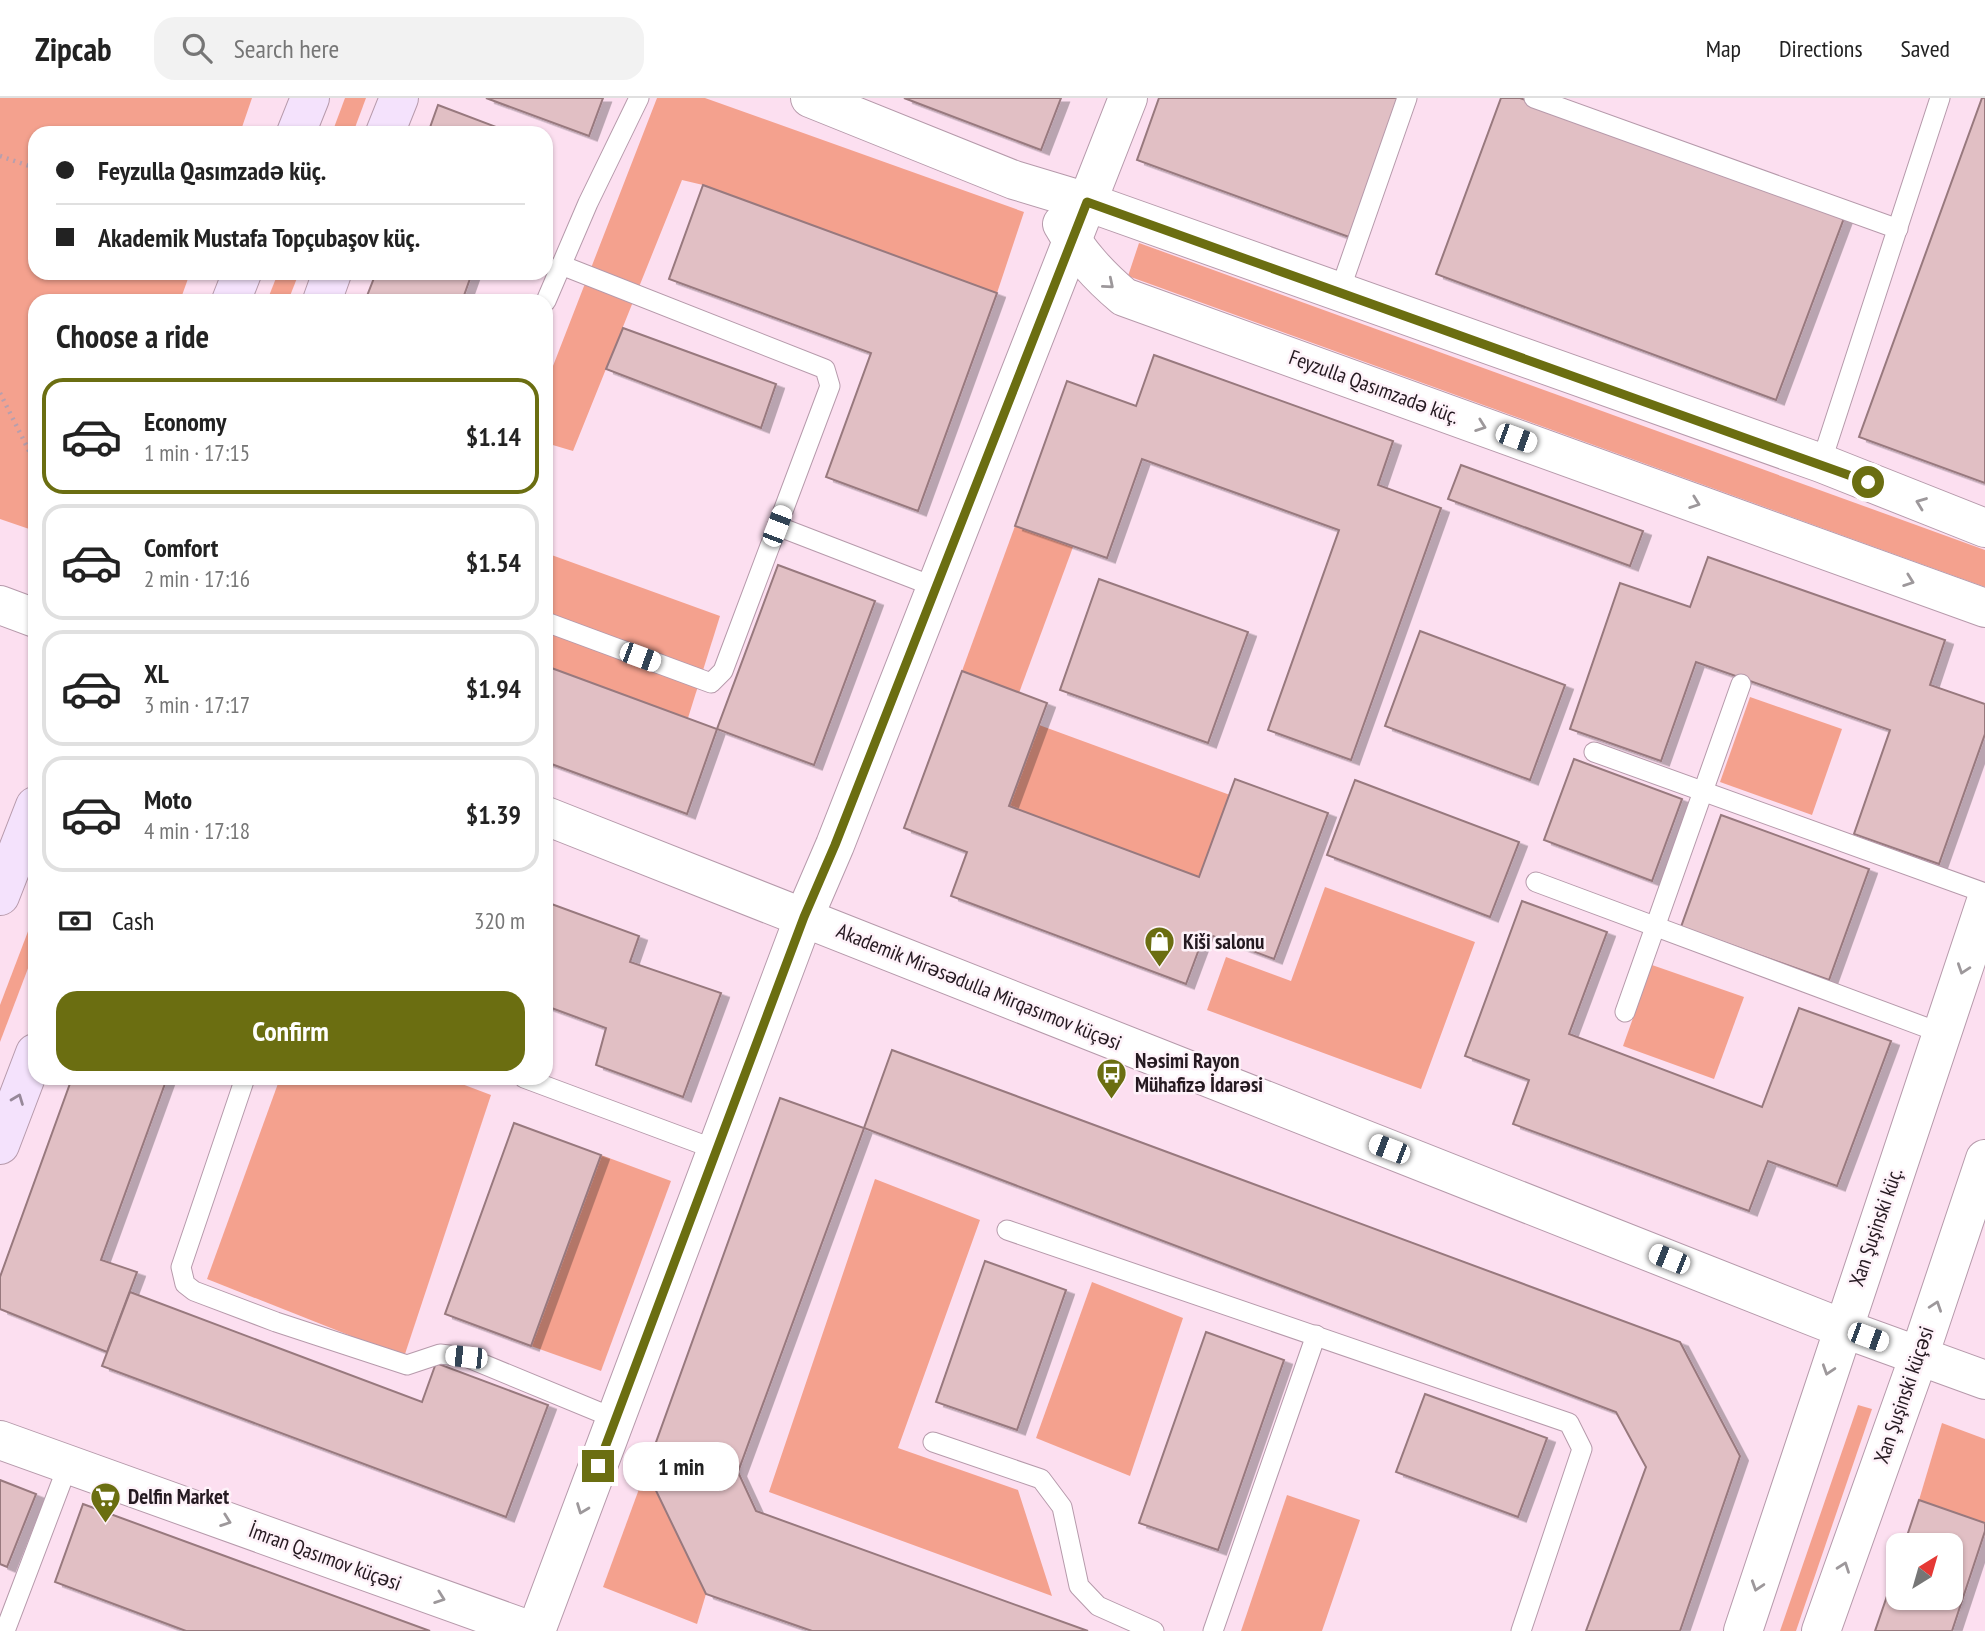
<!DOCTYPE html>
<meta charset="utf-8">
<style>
body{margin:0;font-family:"PT Sans Narrow",sans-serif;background:#f2f2f2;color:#222;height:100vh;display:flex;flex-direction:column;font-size:26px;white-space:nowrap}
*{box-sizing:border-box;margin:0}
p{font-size:23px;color:#767676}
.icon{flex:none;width:38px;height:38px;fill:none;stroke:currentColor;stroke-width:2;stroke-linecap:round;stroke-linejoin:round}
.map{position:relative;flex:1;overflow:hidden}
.details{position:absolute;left:28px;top:196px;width:525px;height:791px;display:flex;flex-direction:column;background:#fff;border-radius:21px;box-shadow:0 2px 5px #0004}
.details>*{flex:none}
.hud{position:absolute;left:28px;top:28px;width:525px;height:154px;border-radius:21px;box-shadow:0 2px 5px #0004;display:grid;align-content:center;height:154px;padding:0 28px;background:#fff}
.needle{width:46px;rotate:37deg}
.controls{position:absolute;left:1886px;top:1435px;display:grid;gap:14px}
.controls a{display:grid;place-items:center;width:77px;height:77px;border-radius:14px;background:#fff;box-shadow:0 2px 5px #0004;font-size:35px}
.end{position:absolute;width:32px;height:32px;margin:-16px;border:9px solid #6b6e11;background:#fff;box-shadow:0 0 0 4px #fff}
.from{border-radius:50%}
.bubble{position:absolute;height:49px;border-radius:21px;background:#fff;box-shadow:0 2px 5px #0004;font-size:23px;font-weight:700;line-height:49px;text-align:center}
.car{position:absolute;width:21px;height:42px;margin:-21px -10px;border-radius:9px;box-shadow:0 0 5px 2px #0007;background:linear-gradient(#fff 24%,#345 0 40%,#fff 0 76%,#345 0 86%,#fff 0)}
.hud b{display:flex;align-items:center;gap:24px;height:66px;font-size:26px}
.hud b+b{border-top:2px solid #e0e0e0}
.hud i{width:18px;height:18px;background:#222}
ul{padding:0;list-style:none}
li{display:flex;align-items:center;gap:21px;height:116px;margin:0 14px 10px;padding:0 14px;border:4px solid #e0e0e0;border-radius:21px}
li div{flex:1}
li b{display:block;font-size:26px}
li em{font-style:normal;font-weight:700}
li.selected{border-color:#6b6e11}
li>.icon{width:63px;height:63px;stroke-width:1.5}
h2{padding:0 28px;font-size:32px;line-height:84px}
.pay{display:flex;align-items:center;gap:18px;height:77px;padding:0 28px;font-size:26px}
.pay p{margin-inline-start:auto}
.cta{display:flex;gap:14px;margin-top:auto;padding:14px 28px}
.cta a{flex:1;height:80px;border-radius:21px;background:#6b6e11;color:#fff;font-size:28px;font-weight:700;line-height:80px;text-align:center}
header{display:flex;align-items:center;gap:42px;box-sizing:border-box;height:98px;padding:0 35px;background:#fff;border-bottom:2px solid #e0e0e0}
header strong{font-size:33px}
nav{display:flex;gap:38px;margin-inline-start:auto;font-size:24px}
.search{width:490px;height:63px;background:#f2f2f2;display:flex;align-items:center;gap:18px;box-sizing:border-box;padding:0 24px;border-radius:21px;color:#767676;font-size:26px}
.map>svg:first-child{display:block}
.green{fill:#f4a18e}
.building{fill:#e1bfc4;stroke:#98797e;stroke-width:2;filter:url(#shadow)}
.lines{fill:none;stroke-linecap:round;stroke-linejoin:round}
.service-casing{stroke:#b69aab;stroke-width:21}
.minor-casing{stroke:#b69aab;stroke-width:40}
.tertiary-casing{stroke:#b69aab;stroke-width:40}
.secondary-casing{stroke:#b69aab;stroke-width:40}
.path{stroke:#b79fad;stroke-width:4.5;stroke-dasharray:2 5;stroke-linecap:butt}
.service{stroke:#fff;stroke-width:19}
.minor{stroke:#fff;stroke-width:38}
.tertiary{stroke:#fff;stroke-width:38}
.secondary{stroke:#f4e2fc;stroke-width:38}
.oneway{stroke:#9d989b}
.oneway2{stroke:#978899}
.route{stroke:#6b6e11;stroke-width:9}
.labels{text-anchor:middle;stroke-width:5;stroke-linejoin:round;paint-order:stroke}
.street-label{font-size:21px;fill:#251a21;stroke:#fef2f9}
.poi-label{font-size:21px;font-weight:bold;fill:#251a21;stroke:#fef2f9;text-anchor:start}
</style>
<header>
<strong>Zipcab</strong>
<div class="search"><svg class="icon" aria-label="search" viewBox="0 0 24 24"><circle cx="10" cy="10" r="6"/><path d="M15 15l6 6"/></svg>Search here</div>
<nav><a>Map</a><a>Directions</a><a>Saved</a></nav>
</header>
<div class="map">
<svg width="1985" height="1533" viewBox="0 0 1985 1533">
<defs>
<filter id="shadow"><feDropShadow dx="8" dy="4.5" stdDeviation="0" flood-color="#0004"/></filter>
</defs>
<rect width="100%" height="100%" fill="#fcdff0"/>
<g class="green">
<path d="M0,0h252l-12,35h-205v140h155l-10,28h-145v230l-35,-12z"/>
<path d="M345,0h21l-13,35h-21z"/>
<path d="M657,0h48l319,114 -27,81 -294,-108 -21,-5 -109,271 -27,-8v-59z"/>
<path d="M1139,145l846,307v37l-857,-311z"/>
<path d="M278,175h21l-11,28h-21z"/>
<path d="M1015,428l58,21 -54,146 -57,-22z"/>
<path d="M546,455l174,63 -32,102 -142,-52z"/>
<path d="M1750,599l92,32 -30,86 -92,-33z"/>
<path d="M1039,627l191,70 -31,82 -190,-71z"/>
<path d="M1325,789l150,55 -54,147 -214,-79 19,-53 65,24z"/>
<path d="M35,815v37l-35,92v-37z"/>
<path d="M1652,867l92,32 -30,82 -91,-33z"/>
<path d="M280,980h166l45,17 -87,262 -197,-78z"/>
<path d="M601,1057l70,26 -70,190 -70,-25z"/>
<path d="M875,1081l105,41 -82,228 120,42 34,106 -283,-104z"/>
<path d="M1092,1184l91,36 -53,158 -94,-38z"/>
<path d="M1858,1307l14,4 -76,222h-16z"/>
<path d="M1942,1325l43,16v84l-66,-23z"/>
<path d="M646,1372l60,124 -9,30 -94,-37z"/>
<path d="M1287,1397l73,25 -38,111h-81z"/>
</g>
<g class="building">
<path d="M486,0h117l-14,38z"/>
<path d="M904,0h157l-20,52z"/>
<path d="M1159,0h241l-51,139 -212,-77z"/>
<path d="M1501,0h19l324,120 -68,182 -340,-126z"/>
<path d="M1982,0h3v385l-126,-46z"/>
<path d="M438,7l74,28h-84z"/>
<path d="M703,87l294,108 -79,218 -92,-34 45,-124 -202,-74z"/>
<path d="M376,175h96l-10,28h-97z"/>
<path d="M623,230l153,56 -15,44 -155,-59z"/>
<path d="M1154,257l239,86 -15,44 63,23 -90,252 -83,-30 71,-200 -197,-71 -35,99 -92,-32 52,-145 69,25z"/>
<path d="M1461,367l182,66 -13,35 -182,-67z"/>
<path d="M1708,459l237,83 -15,45 55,19v30l-46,130 -85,-30 36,-104 -194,-68 -35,99 -91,-32 50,-146 70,24z"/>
<path d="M778,467l97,36 -61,164 -97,-36z"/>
<path d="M1099,481l149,53 -40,111 -148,-53z"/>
<path d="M1420,533l145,54 -35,95 -145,-54z"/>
<path d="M546,568l171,63 -30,85 -141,-52z"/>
<path d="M962,573l85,32 -38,103 190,71 36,-98 93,34 -54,146 -69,-26 -19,51 -235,-88 16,-44 -63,-24z"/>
<path d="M1574,661l108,40 -30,82 -108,-41z"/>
<path d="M1355,682l164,62 -29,75 -163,-62z"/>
<path d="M1721,717l148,54 -40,111 -148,-53z"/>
<path d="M1522,803l85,31 -38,102 193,73 37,-99 92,33 -54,145 -69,-25 -19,50 -236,-87 16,-44 -64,-24z"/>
<path d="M546,804l93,34 -9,26 91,31 -38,104 -87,-32 10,-37 -60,-22z"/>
<path d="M892,952l788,292 60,114 -60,175h-94l60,-164 -30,-55 -752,-284z"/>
<path d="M72,980h95l-66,182 36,12 -30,80 -107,-43v-32z"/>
<path d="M780,1000l84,30 -126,344 18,39 332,120h-276l-106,-37 -60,-124z"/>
<path d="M514,1025l87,32 -70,191 -86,-32z"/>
<path d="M985,1163l81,29 -49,140 -81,-28z"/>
<path d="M130,1194l292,110 14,-39 112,42 -42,112 -404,-151z"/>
<path d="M1206,1234l78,28 -66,190 -79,-27z"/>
<path d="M1425,1296l122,44 -29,79 -122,-45z"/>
<path d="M0,1382l36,14 -29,73 -7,-3z"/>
<path d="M1919,1402l66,23v8l-33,100h-77l24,-70v37h52v-53h-47z"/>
<path d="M83,1406l347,127h-244l-131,-49z"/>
</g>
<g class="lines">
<defs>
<g id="service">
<path d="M1534,0l364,131"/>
<path d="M1339,195l68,-195"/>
<path d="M546,203l42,-98 51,-105"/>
<path d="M1821,365l119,-365"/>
<path d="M777,428l158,61"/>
<path d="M546,524l165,61 12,-12 107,-285 -5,-17 -264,-104"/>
<path d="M1594,654l391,141"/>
<path d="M1536,784l405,151"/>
<path d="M1625,914l116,-328"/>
<path d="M245,980l-64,189 4,17 9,7 82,31 131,43 33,-11 26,3 150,62"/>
<path d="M524,980l193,72"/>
<path d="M1007,1132l562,193 13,26 -61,182"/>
<path d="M933,1344l108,37 21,28 17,79 19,20 56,25"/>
<path d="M5,1533l63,-166"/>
<path d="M1213,1533l103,-296"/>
</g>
<g id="minor">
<path d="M810,0l204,82 73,22 734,261 164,65"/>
<path d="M1062,126c17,30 36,51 62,73l861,311"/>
<path d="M0,1342l532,191"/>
<path d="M536,1533l268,-714 31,-72 293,-747"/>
<path d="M1743,1533l242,-727"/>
<path d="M1821,1533l98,-275 66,-197"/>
</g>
<g id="tertiary">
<path d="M0,507l35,13"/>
<path d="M546,718l1296,512 143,52"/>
</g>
<g id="secondary">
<path d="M296,35l14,-35"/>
<path d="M385,35l14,-35"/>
<path d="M231,203l11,-28"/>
<path d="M322,203l10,-28"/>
<path d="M0,798l35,-90"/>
<path d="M0,1047l35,-92"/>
</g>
</defs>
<use href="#service" class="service-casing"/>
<use href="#minor" class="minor-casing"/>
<use href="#tertiary" class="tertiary-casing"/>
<use href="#secondary" class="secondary-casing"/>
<g class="path">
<path d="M0,58l35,12"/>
<path d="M0,295l35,70"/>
</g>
<use href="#service" class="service"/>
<use href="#minor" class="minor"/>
<use href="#tertiary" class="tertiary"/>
<use href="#secondary" class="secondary"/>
</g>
<defs><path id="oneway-chevron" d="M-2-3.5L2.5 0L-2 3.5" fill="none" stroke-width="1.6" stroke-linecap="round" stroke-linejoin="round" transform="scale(1.75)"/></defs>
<g class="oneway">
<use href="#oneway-chevron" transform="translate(1109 186) rotate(40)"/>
<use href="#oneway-chevron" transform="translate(1481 328) rotate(20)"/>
<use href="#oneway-chevron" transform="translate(1695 405) rotate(20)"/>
<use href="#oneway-chevron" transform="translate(1921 405) rotate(-159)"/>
<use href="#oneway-chevron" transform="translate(1909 483) rotate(20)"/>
<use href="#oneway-chevron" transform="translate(1963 871) rotate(109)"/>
<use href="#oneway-chevron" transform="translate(1936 1208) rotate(-71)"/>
<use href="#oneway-chevron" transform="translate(1828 1272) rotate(108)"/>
<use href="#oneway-chevron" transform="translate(582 1411) rotate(111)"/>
<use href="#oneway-chevron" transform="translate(226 1423) rotate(20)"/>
<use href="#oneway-chevron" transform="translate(1844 1469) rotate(-70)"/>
<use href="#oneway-chevron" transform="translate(1757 1488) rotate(108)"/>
<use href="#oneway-chevron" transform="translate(440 1500) rotate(20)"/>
</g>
<use class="oneway2" href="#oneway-chevron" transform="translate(18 1001) rotate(-69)"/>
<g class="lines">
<path class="route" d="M598,1368l206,-549 31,-72 252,-643 781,280"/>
</g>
<defs>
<symbol id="shop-pin" viewBox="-11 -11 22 30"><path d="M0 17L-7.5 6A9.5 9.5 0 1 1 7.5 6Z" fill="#6b6e11" stroke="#fef2f9"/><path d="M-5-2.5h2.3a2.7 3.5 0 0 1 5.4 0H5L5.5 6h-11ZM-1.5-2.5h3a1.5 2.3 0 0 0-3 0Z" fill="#fff"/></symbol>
<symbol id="bus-pin" viewBox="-11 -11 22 30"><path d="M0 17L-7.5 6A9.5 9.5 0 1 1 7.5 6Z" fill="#6b6e11" stroke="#fef2f9"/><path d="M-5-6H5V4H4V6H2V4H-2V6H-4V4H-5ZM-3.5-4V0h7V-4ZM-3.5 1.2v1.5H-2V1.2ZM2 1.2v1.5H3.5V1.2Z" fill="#fff"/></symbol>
<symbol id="supermarket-pin" viewBox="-11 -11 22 30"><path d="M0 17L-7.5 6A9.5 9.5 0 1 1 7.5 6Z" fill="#6b6e11" stroke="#fef2f9"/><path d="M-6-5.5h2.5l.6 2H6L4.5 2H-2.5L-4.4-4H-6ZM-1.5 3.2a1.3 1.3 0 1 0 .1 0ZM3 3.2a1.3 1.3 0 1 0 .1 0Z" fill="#fff"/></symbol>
</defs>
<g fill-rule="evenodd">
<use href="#shop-pin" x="1142" y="826" width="35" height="47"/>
<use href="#bus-pin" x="1094" y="958" width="35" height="47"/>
<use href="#supermarket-pin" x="88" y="1382" width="35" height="47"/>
</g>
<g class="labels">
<g class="street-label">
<text transform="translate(1374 289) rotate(20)" y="7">Feyzulla Qasımzadə küç.</text>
<text transform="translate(979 889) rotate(22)" y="7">Akademik Mirəsədulla Mirqasımov küçəsi</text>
<text transform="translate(1876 1129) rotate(-71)" y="7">Xan Şuşinski küç.</text>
<text transform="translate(1904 1297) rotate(-71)" y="7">Xan Şuşinski küçəsi</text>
<text transform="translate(325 1459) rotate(20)" y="7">İmran Qasımov küçəsi</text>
</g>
<g class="poi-label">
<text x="1183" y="851">Kiši salonu</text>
<text x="1135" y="970">Nəsimi Rayon<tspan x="1135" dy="24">Mühafizə İdarəsi</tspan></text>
<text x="128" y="1406">Delfin Market</text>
</g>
</g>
</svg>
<div class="controls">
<a><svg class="needle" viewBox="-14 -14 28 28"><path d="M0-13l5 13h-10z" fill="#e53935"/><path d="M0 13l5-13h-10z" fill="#767676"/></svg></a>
</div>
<i class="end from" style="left:1868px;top:384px"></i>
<i class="end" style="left:598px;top:1368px"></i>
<div class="bubble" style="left:623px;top:1344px;width:116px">1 min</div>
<i class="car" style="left:1516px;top:340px;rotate:110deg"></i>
<i class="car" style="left:777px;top:428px;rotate:21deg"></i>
<i class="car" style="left:640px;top:559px;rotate:110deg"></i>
<i class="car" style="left:1389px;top:1051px;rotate:291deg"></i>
<i class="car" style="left:1669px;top:1161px;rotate:292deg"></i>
<i class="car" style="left:1868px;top:1239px;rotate:110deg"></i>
<i class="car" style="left:466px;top:1259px;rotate:276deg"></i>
<div class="hud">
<b><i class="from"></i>Feyzulla Qasımzadə küç.</b>
<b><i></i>Akademik Mustafa Topçubaşov küç.</b>
</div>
<section class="details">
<h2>Choose a ride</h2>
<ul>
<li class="selected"><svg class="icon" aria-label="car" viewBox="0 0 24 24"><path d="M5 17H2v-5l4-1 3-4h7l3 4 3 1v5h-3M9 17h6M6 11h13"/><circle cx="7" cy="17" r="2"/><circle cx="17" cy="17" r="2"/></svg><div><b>Economy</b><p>1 min · 17:15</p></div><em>$1.14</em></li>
<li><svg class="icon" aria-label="car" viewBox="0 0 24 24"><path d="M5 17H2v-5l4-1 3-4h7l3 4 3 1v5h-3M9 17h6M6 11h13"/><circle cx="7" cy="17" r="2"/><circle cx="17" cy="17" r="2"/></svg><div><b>Comfort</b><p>2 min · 17:16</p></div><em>$1.54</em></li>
<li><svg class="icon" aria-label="car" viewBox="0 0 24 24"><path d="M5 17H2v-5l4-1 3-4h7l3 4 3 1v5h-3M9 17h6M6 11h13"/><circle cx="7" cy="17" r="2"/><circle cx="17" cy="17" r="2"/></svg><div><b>XL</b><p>3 min · 17:17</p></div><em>$1.94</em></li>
<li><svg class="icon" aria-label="car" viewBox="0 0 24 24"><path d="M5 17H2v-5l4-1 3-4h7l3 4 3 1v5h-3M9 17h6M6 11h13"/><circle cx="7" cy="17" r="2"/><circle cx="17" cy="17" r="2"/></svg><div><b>Moto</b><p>4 min · 17:18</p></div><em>$1.39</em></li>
</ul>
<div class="pay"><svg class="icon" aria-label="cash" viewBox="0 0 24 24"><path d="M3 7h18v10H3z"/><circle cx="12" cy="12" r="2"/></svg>Cash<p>320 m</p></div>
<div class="cta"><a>Confirm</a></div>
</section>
</div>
